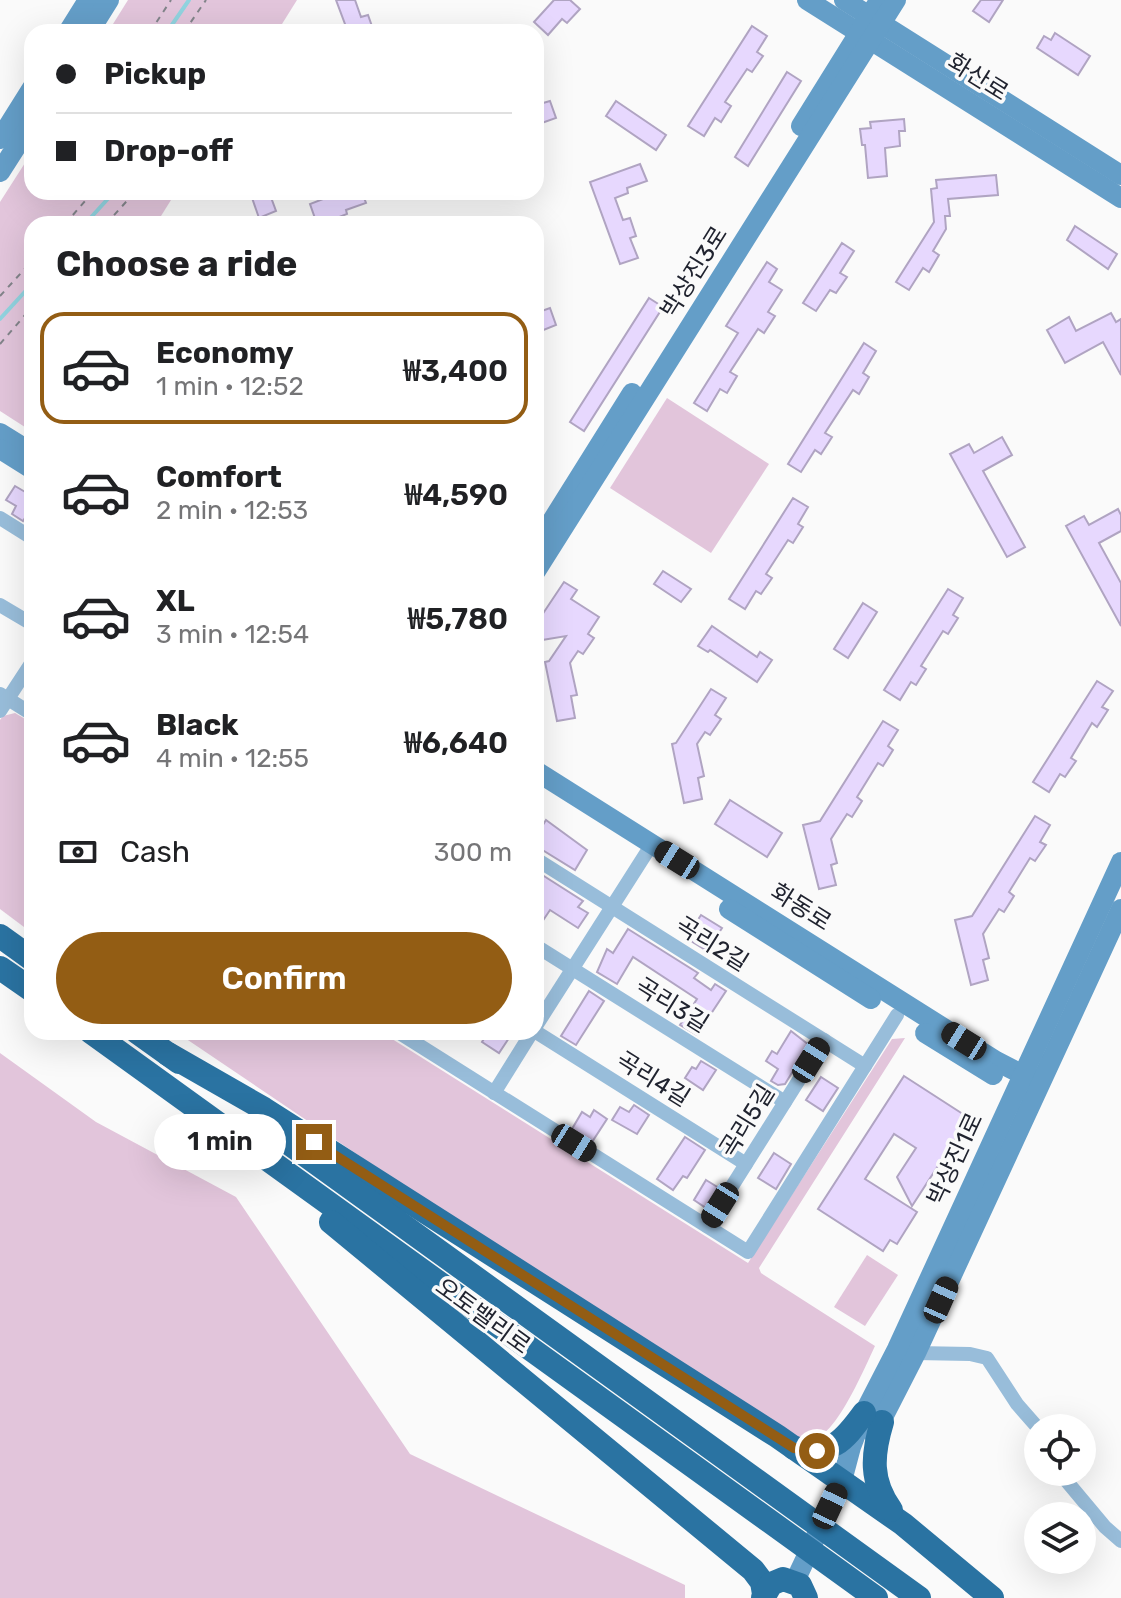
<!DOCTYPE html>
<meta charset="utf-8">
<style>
body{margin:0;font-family:Rubik,"Noto Sans KR",sans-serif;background:#f2f2f2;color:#202124;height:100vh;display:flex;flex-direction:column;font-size:30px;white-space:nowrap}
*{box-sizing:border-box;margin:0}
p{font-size:26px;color:#757577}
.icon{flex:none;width:44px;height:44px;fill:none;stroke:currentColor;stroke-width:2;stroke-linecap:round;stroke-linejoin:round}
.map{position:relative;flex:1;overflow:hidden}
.details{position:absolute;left:24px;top:216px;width:520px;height:824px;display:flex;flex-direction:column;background:#fff;border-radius:24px;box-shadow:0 8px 32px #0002}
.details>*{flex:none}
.top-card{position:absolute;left:24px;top:24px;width:520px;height:176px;border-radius:24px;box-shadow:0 8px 32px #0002;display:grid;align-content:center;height:176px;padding:0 32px;background:#fff}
.fabs{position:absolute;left:1024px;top:1414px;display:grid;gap:16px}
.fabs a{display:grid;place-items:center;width:72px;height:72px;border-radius:50%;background:#fff;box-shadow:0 8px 32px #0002;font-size:40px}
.end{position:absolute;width:36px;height:36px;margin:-18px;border:10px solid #935d14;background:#fff;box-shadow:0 0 0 4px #fff}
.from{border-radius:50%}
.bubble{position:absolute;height:56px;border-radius:28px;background:#fff;box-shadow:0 8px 32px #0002;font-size:26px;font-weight:600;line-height:56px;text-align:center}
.car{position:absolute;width:24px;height:48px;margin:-24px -12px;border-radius:10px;box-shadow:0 0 6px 2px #0007;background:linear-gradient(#222 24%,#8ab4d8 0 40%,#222 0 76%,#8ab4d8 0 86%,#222 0)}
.top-card b{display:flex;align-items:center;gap:28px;height:76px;font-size:30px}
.top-card b+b{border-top:2px solid #e0e0e0}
.top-card i{width:20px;height:20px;background:#202124}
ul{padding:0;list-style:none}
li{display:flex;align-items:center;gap:24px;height:112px;margin:0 16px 12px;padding:0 16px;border:4px solid transparent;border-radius:24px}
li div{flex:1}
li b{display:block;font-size:30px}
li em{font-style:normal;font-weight:600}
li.on{border-color:#935d14}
li>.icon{width:72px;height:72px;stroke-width:1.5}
h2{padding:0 32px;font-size:36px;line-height:96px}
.pay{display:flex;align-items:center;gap:20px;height:88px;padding:0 32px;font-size:30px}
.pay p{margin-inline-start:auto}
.cta{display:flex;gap:16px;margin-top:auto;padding:16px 32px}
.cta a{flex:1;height:92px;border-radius:48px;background:#935d14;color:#fff;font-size:32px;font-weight:600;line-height:92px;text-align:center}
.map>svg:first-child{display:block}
.green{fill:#e2c5db}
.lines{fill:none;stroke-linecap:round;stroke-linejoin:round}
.stream{stroke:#91d3df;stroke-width:4}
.building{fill:#e7d8fe;stroke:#b0a4c2;stroke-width:2}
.path{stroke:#82848a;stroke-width:2;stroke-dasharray:6 6;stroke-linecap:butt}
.street{stroke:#98bdda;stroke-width:14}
.secondary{stroke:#649ec8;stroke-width:20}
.highway{stroke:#2a73a2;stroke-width:24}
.route{stroke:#935d14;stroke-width:10}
.labels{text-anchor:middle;stroke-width:7;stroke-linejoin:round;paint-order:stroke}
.street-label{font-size:24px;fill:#20232f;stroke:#fafafa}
</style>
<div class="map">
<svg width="1121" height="1598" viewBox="0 0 1121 1598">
<rect width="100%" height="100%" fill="#fafafa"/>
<g class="green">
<path d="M128,0h169l-20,32h-169z"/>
<path d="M32,152v40h144l-20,32h-124v198l-4,7 -28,-18v-209z"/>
<path d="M667,398l102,66 -58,89 -101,-65z"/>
<path d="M15,713l17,10v210l-32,-24v-189l3,-4z"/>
<path d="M176,1032h205l367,231 144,-224 13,-1 -146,230 2,5 114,73c-10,21 -38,88 -61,93 -6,1 -13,-1 -19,-1l-391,-252z"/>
<path d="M0,1053l96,69 140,75 174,257 275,131v13h-685z"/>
<path d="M867,1255l31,20 -33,51 -31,-19z"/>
</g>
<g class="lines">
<g class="stream">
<path d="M167,32l22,-32"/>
<path d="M85,224l29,-32"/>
<path d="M0,319l32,-35"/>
</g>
</g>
<g class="building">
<path d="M336,0h19l6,17 7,-2 6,17h-26z"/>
<path d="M554,0h16l10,9 -13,14 -5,-4 -14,16 -14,-13z"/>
<path d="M981,0h22l-14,22 -16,-11z"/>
<path d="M752,26l15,10 -10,16 6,4 -11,16 -5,-3 -22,33 6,4 -10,16 -6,-4 -11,18 -16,-10z"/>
<path d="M1055,33l35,23 -12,19 -41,-27 7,-12 7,4z"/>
<path d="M787,72l14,9 -53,85 -13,-9z"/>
<path d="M550,101l6,17 -20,7v-20z"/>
<path d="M616,101l50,34 -10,15 -50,-34z"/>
<path d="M904,119l1,12h-6l1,15 -15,2 2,28 -19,2 -3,-33h-3l-2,-16 11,-1 -1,-6z"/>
<path d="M640,164l7,17 -20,7 1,5 -13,5 8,22 7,-2 6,18 -6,2 8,20 -18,6 -30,-82z"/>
<path d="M996,175l2,20 -50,4 2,17h-5l1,13 -13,22 6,4 -10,17 -6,-4 -14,22 -13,-8 38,-60 -3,-33 6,-1 -1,-8z"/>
<path d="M250,192h19l7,19 -17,7z"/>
<path d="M341,192h21l4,11 -20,7 1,4 -13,5 2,5h-19l-7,-20z"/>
<path d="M1075,226l42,28 -9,15 -41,-29z"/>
<path d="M842,243l12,8 -14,22 7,4 -11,16 -6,-3 -14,21 -13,-8z"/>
<path d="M767,262l10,7 -8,13 13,8 -14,22 7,4 -11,17 -6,-4 -28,43 7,4 -10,17 -7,-4 -13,22 -13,-8 44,-70 -12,-7z"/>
<path d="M649,298l14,9 -79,124 -14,-9z"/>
<path d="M550,308l6,17 -20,8v-20z"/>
<path d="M1111,313l5,9 5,-3v56l-18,-33 -38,21 -18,-33 22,-13 7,14z"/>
<path d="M864,343l12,8 -13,22 6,4 -10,17 -6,-4 -28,43 7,4 -11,17 -6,-4 -14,22 -13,-8z"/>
<path d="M1002,437l10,18 -29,16 42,76 -18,10 -57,-103 19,-10 5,9z"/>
<path d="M15,486l17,10v11l-9,14 -11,-7 4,-8 -10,-6z"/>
<path d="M793,498l15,9 -10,17 5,3 -10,16 -5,-3 -22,34 6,4 -11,16 -5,-3 -11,18 -16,-10z"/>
<path d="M1118,509l3,6v16l-22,12 22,40v43l-55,-100 18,-10 5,9z"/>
<path d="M663,571l28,18 -10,13 -27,-18z"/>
<path d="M564,582l13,8 -6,9 28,18 -11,17 6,4 -11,16 -5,-3 -8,12 7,32 -6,1 4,22 -18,3 -12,-59 4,-1 17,-25 -30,5v-17z"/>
<path d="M948,589l15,9 -10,17 5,3 -10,16 -5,-3 -22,35 5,3 -10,16 -5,-3 -11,18 -16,-10z"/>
<path d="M863,603l14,9 -29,46 -14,-9z"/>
<path d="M712,626l45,31 3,-5 12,8 -15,22 -47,-32 -2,2 -10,-6z"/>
<path d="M1097,681l16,10 -11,16 6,3 -11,17 -5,-4 -21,35 5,3 -11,16 -5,-3 -11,18 -16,-10z"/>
<path d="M711,689l15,9 -11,17 6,4 -11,16 -5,-3 -8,12 7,32 -6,2 4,21 -18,4 -12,-59 4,-1z"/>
<path d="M883,721l15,9 -10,16 5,4 -10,16 -5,-3 -21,34 5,4 -10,16 -5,-3 -16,25 6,24 -6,2 5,20 -17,4 -16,-64 17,-4z"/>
<path d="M730,800l52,33 -15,24 -52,-33z"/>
<path d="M1035,816l15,9 -10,17 6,3 -11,16 -5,-3 -21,34 5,4 -10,16 -5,-3 -16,25 6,24 -6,2 5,20 -17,5 -16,-65 17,-4z"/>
<path d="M546,820l41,30 -12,20 -39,-24v-10z"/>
<path d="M536,871l47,30 -5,6 10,6 -10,15 -28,-18 -14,21z"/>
<path d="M701,915l21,13 -15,23 -21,-13z"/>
<path d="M628,929l70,44 -4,5 17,12 4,-6 11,7 -29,44 -17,-10 17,-26 -64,-42 -16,27 -20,-12 10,-23 6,4z"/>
<path d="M589,991l15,10 -28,44 -15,-9z"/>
<path d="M791,1031l18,14 -24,39 -7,1 -7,-4 7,-12 -12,-8 6,-10 5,3z"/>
<path d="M488,1032h25l-14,21 -17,-11z"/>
<path d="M701,1061l15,9 -13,20 -18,-12 7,-11 4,2z"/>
<path d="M904,1076l65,42 -57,88 -15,-29 19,-29 -22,-14 -29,45 52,33 -20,32 -7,-4 -7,11 -65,-42z"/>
<path d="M821,1077l17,11 -15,23 -17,-11z"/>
<path d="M634,1105l15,10 -12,19 -25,-14 8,-13 9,5z"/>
<path d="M594,1110l13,9 -15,23 -20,-13 10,-17 8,5z"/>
<path d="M685,1137l20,13 -18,28 -4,-2 -10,14 -16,-11z"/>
<path d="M774,1153l17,11 -15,25 -18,-11z"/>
<path d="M706,1180l13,8 -13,20 -12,-8z"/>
</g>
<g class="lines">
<g class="path">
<path d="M150,32l21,-32"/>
<path d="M184,32l22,-32"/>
<path d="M65,224l28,-32"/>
<path d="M106,224l29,-32"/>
<path d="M0,296l32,-35"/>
<path d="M0,344l32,-37"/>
</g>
<g class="street">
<path d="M0,518l32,20"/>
<path d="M0,605l32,19"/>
<path d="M0,694l32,20"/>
<path d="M0,711l32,-49"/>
<path d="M536,859l329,207"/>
<path d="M536,946l249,156"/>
<path d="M536,1026l116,-182"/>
<path d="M398,1032l350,220 149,-237"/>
<path d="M536,1032l210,132"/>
<path d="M494,1093l38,-61"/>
<path d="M707,1226l117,-186"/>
<path d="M916,1353l54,1 17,4 30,46 21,24"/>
<path d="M1059,1472l46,55 16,14"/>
</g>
<g class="secondary">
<path d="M807,0l314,198"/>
<path d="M844,0l277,175"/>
<path d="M68,32l20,-32"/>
<path d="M89,32l20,-32"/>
<path d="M801,126l76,-122"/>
<path d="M0,139l32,-51"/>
<path d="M0,172l32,-50"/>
<path d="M0,433l29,18"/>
<path d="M0,449l32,20"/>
<path d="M545,532l87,-139"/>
<path d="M536,571l360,-571"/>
<path d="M536,771l460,290 37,19"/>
<path d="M729,909l142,90"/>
<path d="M925,1033l68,42"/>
<path d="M874,1435l42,-82 205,-444"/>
<path d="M795,1581l47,-100 9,-34 13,-34 33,-64 224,-487"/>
</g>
<g class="highway">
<path d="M0,936l32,23"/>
<path d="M0,968l32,22"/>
<path d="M91,1032l785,566"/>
<path d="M137,1032l42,30"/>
<path d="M168,1054l96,55 513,327 126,88 89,74"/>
<path d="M279,1136l640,462"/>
<path d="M331,1222l422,348 9,12 2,12"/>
<path d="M882,1422c-10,33 -12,59 9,88"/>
<path d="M794,1448c38,7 49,-6 70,-35"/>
<path d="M763,1598l8,-14 12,-5 17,6 6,13"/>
</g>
</g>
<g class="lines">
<path class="route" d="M314,1142l480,306 23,3"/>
</g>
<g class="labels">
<g class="street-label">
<text transform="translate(978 77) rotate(32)" y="8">화산로</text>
<text transform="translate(694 272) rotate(-58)" y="8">박상진3로</text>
<text transform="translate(801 907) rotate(32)" y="8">화동로</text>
<text transform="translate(712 944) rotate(32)" y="8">곡리2길</text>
<text transform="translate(672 1005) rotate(32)" y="8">곡리3길</text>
<text transform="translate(653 1079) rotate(32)" y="8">곡리4길</text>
<text transform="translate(747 1121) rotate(-58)" y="8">곡리5길</text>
<text transform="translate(955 1159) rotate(-65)" y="8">박상진1로</text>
<text transform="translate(483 1316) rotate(36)" y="8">오토밸리로</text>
</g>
</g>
</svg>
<div class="fabs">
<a><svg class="icon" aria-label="locate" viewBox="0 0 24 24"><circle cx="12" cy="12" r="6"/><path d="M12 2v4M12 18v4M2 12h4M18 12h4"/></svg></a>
<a><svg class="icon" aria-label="layers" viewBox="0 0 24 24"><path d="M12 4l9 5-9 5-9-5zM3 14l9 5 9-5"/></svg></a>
</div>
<i class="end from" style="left:817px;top:1451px"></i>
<i class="end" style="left:314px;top:1142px"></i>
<div class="bubble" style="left:154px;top:1114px;width:132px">1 min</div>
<i class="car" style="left:677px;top:860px;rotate:302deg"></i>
<i class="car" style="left:964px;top:1041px;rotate:302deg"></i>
<i class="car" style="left:811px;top:1060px;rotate:32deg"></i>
<i class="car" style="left:574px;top:1143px;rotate:122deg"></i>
<i class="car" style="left:720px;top:1205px;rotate:212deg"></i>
<i class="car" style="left:941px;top:1300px;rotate:24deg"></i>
<i class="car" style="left:830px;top:1506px;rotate:25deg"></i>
<div class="top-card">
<b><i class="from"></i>Pickup</b>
<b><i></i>Drop-off</b>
</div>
<section class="details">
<h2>Choose a ride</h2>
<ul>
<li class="on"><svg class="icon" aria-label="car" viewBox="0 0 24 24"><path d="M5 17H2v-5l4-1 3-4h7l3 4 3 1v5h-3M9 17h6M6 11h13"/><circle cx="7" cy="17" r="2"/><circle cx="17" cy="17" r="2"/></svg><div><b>Economy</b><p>1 min · 12:52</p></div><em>₩3,400</em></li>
<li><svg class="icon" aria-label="car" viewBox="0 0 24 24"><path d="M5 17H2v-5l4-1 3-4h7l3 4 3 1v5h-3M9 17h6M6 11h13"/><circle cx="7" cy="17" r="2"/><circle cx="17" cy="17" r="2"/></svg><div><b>Comfort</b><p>2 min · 12:53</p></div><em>₩4,590</em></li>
<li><svg class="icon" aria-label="car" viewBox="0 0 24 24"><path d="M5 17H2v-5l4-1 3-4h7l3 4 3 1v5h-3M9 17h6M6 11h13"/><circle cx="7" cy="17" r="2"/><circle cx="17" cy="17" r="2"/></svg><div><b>XL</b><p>3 min · 12:54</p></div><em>₩5,780</em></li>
<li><svg class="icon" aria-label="car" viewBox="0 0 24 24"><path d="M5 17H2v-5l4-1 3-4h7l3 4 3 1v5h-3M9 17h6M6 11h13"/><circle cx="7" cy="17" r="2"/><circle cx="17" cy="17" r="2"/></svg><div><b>Black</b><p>4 min · 12:55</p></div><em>₩6,640</em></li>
</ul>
<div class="pay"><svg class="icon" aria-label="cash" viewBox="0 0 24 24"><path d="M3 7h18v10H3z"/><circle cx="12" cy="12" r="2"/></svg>Cash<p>300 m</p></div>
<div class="cta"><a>Confirm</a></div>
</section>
</div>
